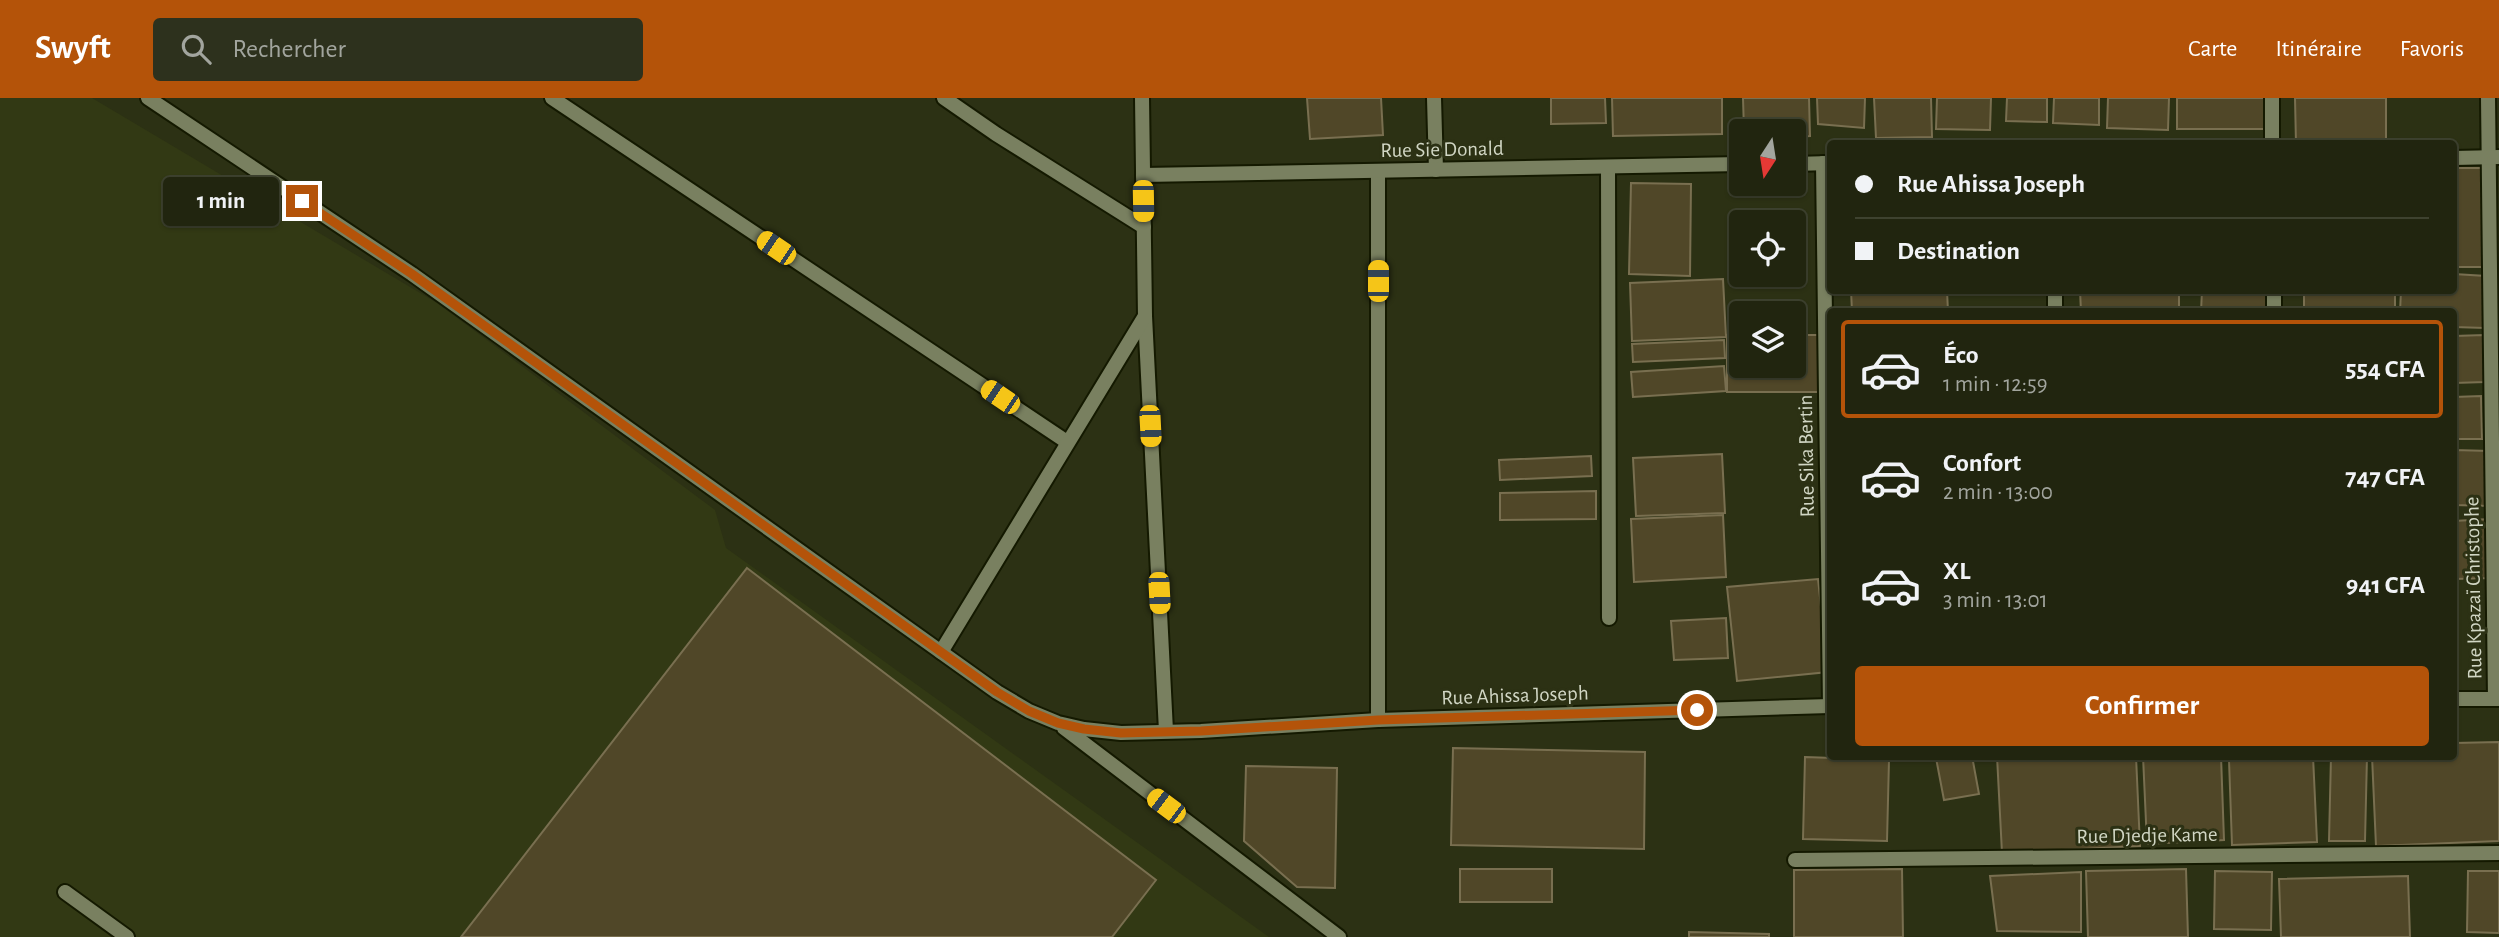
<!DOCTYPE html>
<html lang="fr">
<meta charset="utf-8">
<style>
body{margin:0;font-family:"Alegreya Sans",sans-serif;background:#2d311d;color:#f1f3f6;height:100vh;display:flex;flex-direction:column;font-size:26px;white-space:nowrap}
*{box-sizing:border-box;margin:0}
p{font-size:23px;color:#a2a59e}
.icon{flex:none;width:38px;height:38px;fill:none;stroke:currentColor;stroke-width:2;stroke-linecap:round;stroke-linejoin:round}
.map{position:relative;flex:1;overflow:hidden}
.drawer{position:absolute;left:1827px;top:210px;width:630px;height:452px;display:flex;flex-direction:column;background:#21250f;border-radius:7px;box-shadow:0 2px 5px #0004,0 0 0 2px #3e422f}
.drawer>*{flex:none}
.hud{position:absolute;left:1827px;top:42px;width:630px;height:154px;border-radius:7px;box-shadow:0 2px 5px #0004,0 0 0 2px #3e422f;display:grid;align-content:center;height:154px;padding:0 28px;background:#21250f}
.needle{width:46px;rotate:192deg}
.controls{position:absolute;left:1729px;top:21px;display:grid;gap:14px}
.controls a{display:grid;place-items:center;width:77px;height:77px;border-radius:7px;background:#21250f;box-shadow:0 2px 5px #0004,0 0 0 2px #3e422f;font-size:35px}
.end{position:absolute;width:32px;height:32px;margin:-16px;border:9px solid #b45309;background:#fff;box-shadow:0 0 0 4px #fff}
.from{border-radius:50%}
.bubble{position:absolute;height:49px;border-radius:7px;background:#21250f;box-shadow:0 2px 5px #0004,0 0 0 2px #3e422f;font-size:23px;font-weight:700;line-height:49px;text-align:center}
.car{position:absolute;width:21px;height:42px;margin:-21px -10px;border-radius:9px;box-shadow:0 0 5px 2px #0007;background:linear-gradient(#f5c518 24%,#345 0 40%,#f5c518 0 76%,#345 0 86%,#f5c518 0)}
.hud b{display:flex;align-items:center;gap:24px;height:66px;font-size:26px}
.hud b+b{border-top:2px solid #3e422f}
.hud i{width:18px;height:18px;background:#f1f3f6}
ul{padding:12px 0 0;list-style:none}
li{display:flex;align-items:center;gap:21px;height:98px;margin:0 14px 10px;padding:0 14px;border:4px solid transparent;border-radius:7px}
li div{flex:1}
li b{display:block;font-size:26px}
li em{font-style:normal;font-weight:700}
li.current{border-color:#b45309}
li>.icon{width:63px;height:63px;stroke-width:1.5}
.button{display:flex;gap:14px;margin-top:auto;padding:14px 28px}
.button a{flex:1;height:80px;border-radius:7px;background:#b45309;color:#fff;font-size:28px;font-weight:700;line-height:80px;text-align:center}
header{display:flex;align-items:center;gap:42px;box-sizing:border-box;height:98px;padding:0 35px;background:#b45309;color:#fff}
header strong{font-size:33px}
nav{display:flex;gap:38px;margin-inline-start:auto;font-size:24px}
.search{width:490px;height:63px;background:#2d311d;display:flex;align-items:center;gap:18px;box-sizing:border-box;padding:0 24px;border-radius:7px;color:#a2a59e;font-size:26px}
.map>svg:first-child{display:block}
.built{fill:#323914}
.building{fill:#504728;stroke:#796f50;stroke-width:2}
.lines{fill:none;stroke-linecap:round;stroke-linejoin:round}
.service-casing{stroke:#141900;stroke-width:18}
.minor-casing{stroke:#141900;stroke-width:18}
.service{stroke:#798060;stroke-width:14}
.minor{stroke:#798060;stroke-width:14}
.route{stroke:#b45309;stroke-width:9}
.labels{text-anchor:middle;stroke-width:6;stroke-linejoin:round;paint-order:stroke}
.street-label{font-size:21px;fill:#d1d6c4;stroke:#2c3114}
</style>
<header>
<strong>Swyft</strong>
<div class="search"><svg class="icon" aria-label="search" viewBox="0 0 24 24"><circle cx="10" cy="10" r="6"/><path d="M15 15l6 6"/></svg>Rechercher</div>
<nav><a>Carte</a><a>Itinéraire</a><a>Favoris</a></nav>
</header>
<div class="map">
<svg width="2499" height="839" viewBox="0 0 2499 839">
<rect width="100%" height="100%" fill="#2c3114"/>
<path class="built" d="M0,0h92l345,205 278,207 11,38 543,389h-1269z"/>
<g class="building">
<path d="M1307,0h74l2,37 -73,4z"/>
<path d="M1551,0h54l1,25 -55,1z"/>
<path d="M1612,0h110v36l-109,2z"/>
<path d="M1743,0h66l1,38 -16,1v-6h-50z"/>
<path d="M1817,0h48l-1,30 -46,-4z"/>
<path d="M1874,0h57l1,39 -56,1z"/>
<path d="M1937,0h54l-1,32 -54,-1z"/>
<path d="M2007,0h40v24l-41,-1z"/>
<path d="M2054,0h45v27l-46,-2z"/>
<path d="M2108,0h61l-1,32 -61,-2z"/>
<rect x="2177" y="0" width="88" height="31"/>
<path d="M2295,0h91v46h-90z"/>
<path d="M2454,70h30l1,99h-31z"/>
<path d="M1631,85l60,1 -1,92 -61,-2z"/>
<path d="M2454,176l32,2 -1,52 -31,-1v-15h-54l1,-22h53z"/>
<path d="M1723,181l3,58 -94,4 -2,-58z"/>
<path d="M1851,192h96l1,22h-96z"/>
<path d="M2080,192h99v22h-98z"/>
<path d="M2202,192h67v22h-68z"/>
<rect x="2304" y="192" width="91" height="22"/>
<path d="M1727,237h14v31h53v-31h24v57h-91z"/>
<path d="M2484,237l1,47 -31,1v-47z"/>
<path d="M1724,242l1,18 -92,4 -1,-18z"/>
<path d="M1724,268l2,25 -93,6 -2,-25z"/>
<path d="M2481,298l1,43h-28v-42z"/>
<path d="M2454,352l36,1 -1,55 -35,-1z"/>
<path d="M1722,356l3,59 -89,3 -3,-58z"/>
<path d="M1591,358l1,20 -92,4 -1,-20z"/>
<path d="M1596,393v28l-96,1v-27z"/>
<path d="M1723,417l3,62 -92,5 -3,-63z"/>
<path d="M2489,421l3,59 -38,1v-58z"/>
<path d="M747,470l409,312 -44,57h-651z"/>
<path d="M1818,481l10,93 -91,9 -10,-94z"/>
<path d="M1726,520l2,40 -54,2 -3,-39z"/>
<path d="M2499,644v99l-123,5 -4,-90h82v-13z"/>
<path d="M1453,650l192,4 -1,97 -193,-4z"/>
<path d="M1945,658h27l7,38 -35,6 -8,-42z"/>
<path d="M1997,658h139l4,90 -138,7z"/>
<path d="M2143,658h78l3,84 -77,4z"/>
<path d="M2313,658l4,86 -85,3 -3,-85z"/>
<path d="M2331,658h36l-2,85h-36z"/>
<path d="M1805,659l84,3 -2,81 -84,-2z"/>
<path d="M1246,668l91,2 -2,120 -38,-1 -53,-46z"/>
<rect x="1460" y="771" width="92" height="33"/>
<path d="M1902,771l1,68h-109v-67z"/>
<path d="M2186,771l2,68h-100l-2,-66z"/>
<path d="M2215,773l57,1 -1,58 -57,-1z"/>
<path d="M2468,773h31v62l-32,-1z"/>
<path d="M2081,774v60l-84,-1 -7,-55z"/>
<path d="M2408,778l2,61h-129l-2,-58z"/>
<path d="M1689,834l80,2v3h-80z"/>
</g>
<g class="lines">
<defs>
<path id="service" d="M65,794l62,45"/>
<g id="minor">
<path d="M148,0l264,176 585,418 32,19 29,12 26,6 37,4 80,-2 177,-11 452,-14"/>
<path d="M552,0l515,344"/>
<path d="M944,0l52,36 148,93"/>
<path d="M1434,0l2,72"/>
<path d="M2272,0v46"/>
<path d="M2488,0l7,601"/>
<path d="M2454,60l45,-1"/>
<path d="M1823,65l7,543"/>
<path d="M1794,66l36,-1"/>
<path d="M1608,69l1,451"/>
<path d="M1378,73v549"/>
<path d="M1143,77l598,-11"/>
<path d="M2055,192v22"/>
<path d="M2274,192v22"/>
<path d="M1145,218l21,415"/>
<path d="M941,554l204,-336 -3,-218"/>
<path d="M2454,601h45"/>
<path d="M1064,630l275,209"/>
<path d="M1795,762l704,-7"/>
</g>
</defs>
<use href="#service" class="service-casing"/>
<use href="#minor" class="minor-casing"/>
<use href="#service" class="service"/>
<use href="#minor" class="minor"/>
</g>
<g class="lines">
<path class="route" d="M302,103l110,73 585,418 32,19 29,12 26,6 37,4 80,-2 177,-11 319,-10"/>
</g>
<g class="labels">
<g class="street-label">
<text transform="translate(1442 51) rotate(-1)" y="7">Rue Sie Donald</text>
<text transform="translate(1806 358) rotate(-91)" y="7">Rue Sika Bertin</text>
<text transform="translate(2473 490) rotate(-91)" y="7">Rue Kpazaï Christophe</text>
<text transform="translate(1515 597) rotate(-2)" y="7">Rue Ahissa Joseph</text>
<text transform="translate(2147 737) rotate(-1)" y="7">Rue Djedje Kame</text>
</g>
</g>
</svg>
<div class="controls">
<a><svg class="needle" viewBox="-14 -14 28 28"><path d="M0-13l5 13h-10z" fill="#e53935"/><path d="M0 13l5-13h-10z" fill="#a2a59e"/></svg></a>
<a><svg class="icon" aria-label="locate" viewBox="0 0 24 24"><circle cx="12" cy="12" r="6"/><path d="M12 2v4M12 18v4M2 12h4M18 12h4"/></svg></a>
<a><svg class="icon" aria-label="layers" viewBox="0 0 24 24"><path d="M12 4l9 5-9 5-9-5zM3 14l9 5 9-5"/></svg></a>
</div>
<i class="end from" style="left:1697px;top:612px"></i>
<i class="end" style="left:302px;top:103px"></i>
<div class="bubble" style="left:163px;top:79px;width:116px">1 min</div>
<i class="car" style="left:1143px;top:103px;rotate:179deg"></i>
<i class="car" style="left:776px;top:150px;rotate:304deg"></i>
<i class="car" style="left:1378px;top:183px;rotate:0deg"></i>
<i class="car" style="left:1000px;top:299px;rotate:304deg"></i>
<i class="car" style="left:1150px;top:328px;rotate:177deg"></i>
<i class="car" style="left:1159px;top:495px;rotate:177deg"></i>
<i class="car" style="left:1166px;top:708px;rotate:307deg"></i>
<div class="hud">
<b><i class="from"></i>Rue Ahissa Joseph</b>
<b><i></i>Destination</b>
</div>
<section class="drawer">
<ul>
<li class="current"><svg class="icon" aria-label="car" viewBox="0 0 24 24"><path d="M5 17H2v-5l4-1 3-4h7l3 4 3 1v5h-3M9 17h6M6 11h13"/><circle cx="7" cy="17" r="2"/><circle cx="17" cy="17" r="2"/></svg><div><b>Éco</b><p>1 min · 12:59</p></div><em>554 CFA</em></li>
<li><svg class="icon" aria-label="car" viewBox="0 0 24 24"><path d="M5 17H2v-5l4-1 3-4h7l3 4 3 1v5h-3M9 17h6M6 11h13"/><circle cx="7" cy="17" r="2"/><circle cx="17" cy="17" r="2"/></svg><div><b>Confort</b><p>2 min · 13:00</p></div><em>747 CFA</em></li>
<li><svg class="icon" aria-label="car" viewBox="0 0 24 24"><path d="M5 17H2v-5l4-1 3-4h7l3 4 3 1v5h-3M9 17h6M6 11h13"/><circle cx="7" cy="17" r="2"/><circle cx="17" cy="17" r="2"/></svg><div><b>XL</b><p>3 min · 13:01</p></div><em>941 CFA</em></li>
</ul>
<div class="button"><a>Confirmer</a></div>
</section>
</div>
